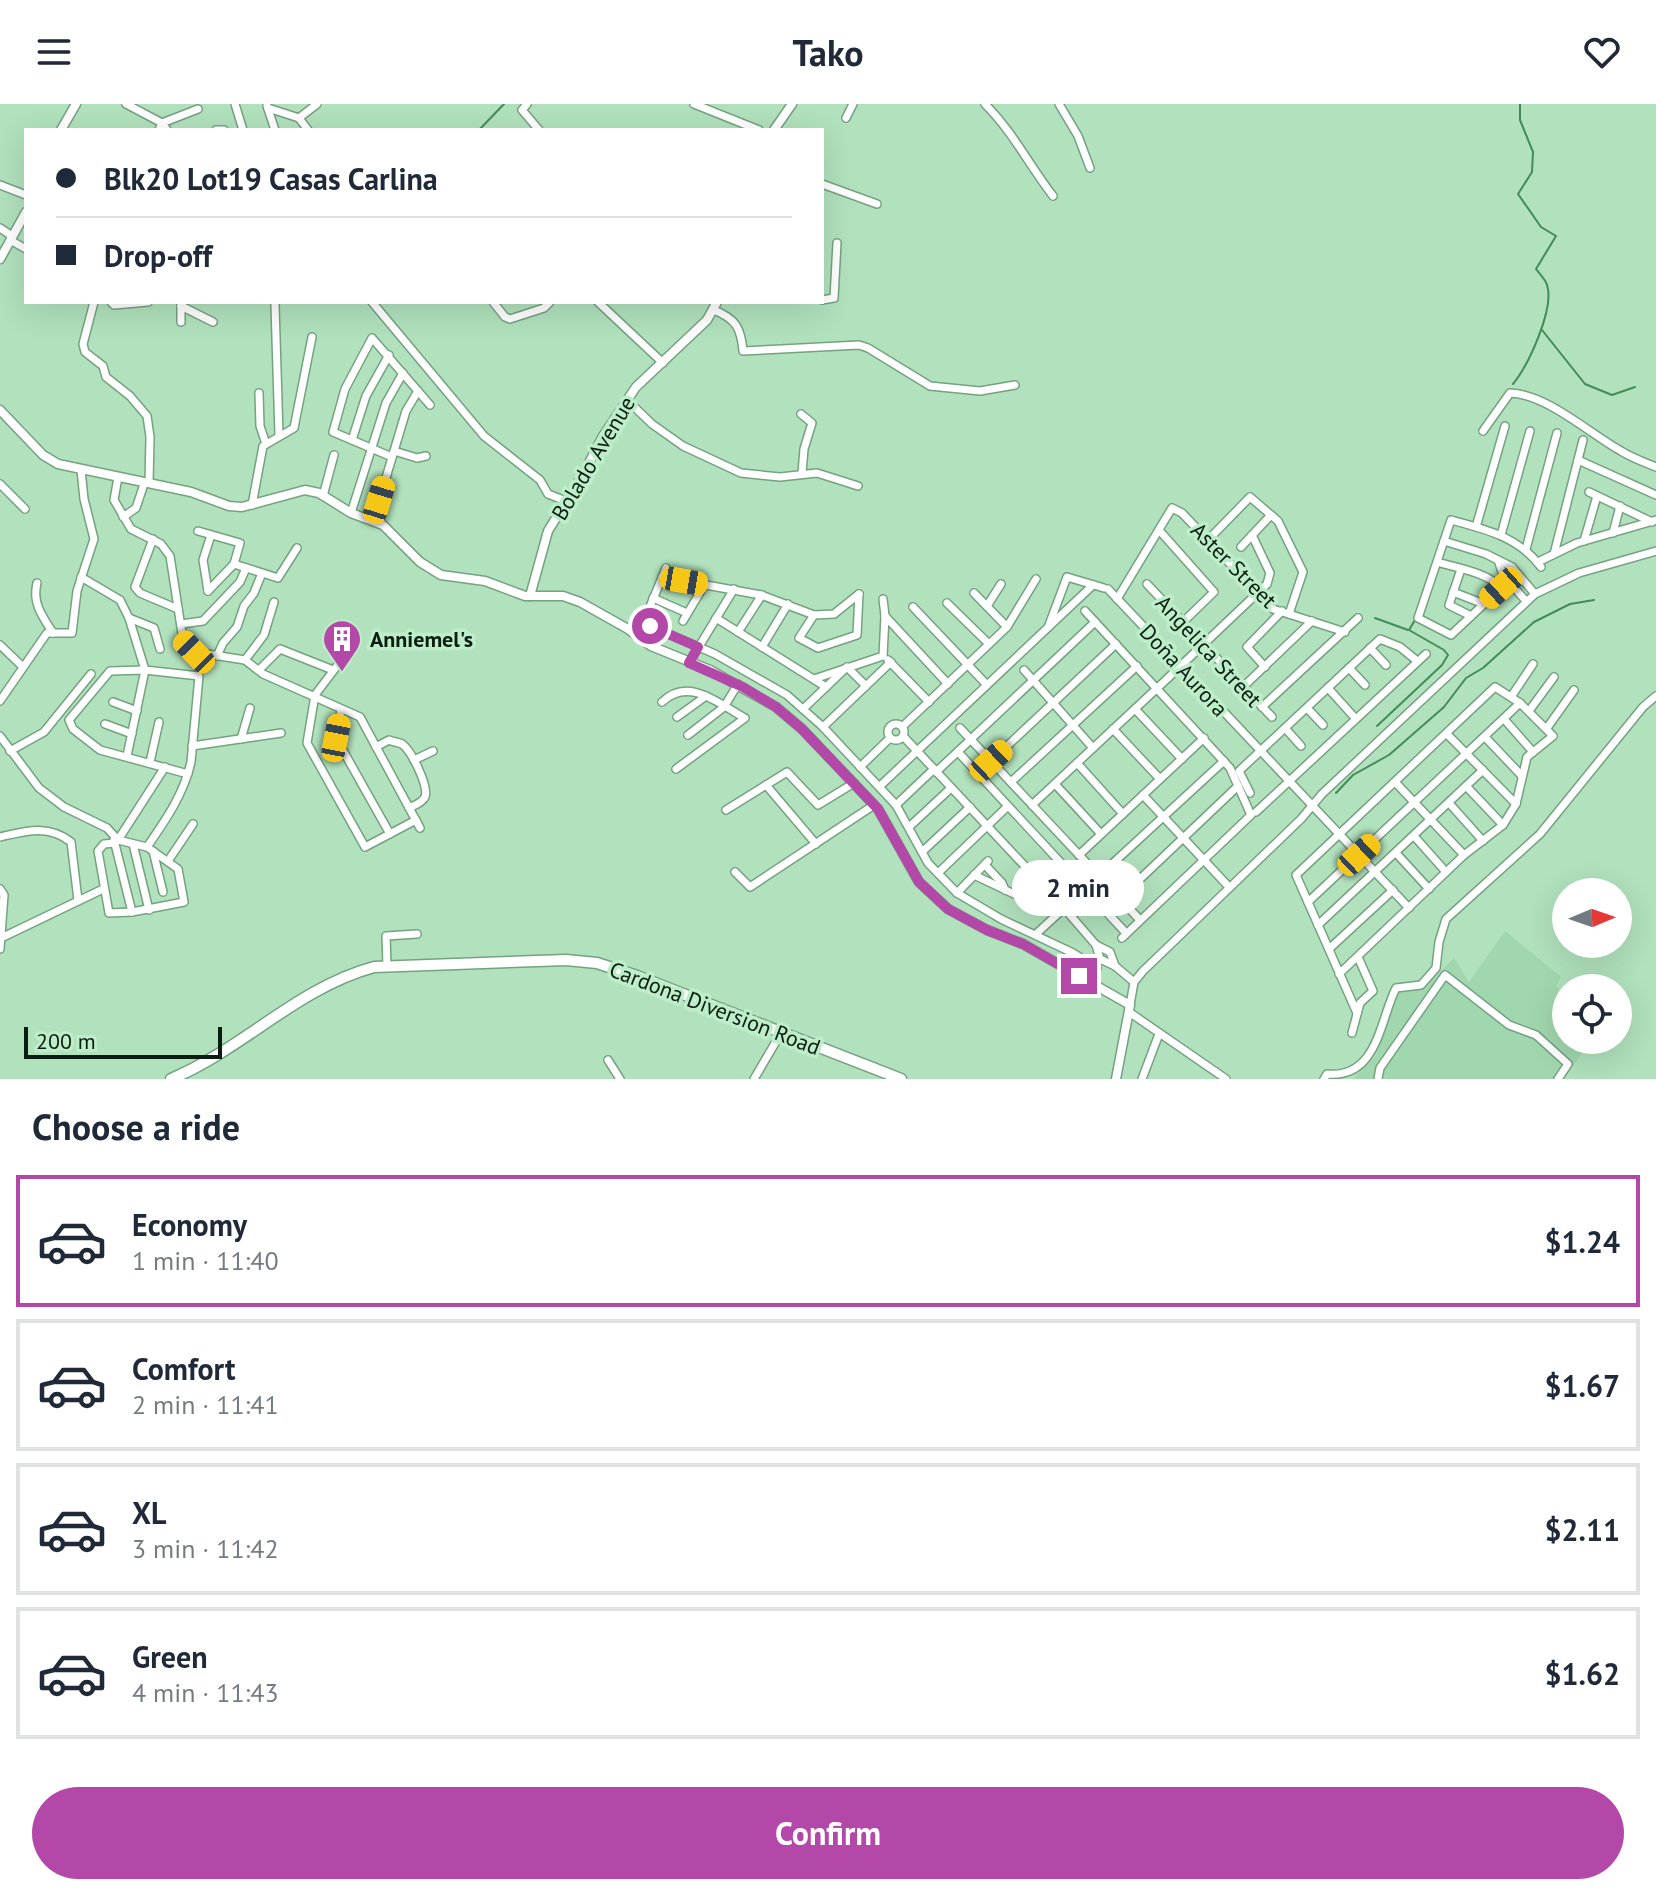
<!DOCTYPE html>
<meta charset="utf-8">
<style>
body{margin:0;font-family:"PT Sans",sans-serif;background:#f2f2f3;color:#1f2937;height:100vh;display:flex;flex-direction:column;font-size:30px;white-space:nowrap}
*{box-sizing:border-box;margin:0}
p{font-size:26px;color:#747a83}
.icon{flex:none;width:44px;height:44px;fill:none;stroke:currentColor;stroke-width:2;stroke-linecap:round;stroke-linejoin:round}
.map{position:relative;height:975px;overflow:hidden}
.drawer{display:flex;flex-direction:column;background:#fff;flex:1}
.drawer>*{flex:none}
.banner{position:absolute;left:24px;top:24px;width:800px;height:176px;border-radius:0px;box-shadow:0 8px 32px #0002;display:grid;align-content:center;height:176px;padding:0 32px;background:#fff}
.needle{width:52px;rotate:88deg}
.controls{position:absolute;left:1552px;top:774px;display:grid;gap:16px}
.controls a{display:grid;place-items:center;width:80px;height:80px;border-radius:50%;background:#fff;box-shadow:0 8px 32px #0002;font-size:40px}
.scale{position:absolute;left:24px;bottom:20px;width:198px;box-sizing:border-box;padding-left:8px;border:4px solid #0b1d11;border-top:0;font-size:22px;line-height:28px;white-space:nowrap;color:#0b1d11;-webkit-text-stroke:6px #beeec9;paint-order:stroke}
.end{position:absolute;width:36px;height:36px;margin:-18px;border:10px solid #b348a8;background:#fff;box-shadow:0 0 0 4px #fff}
.from{border-radius:50%}
.bubble{position:absolute;height:56px;border-radius:28px;background:#fff;box-shadow:0 8px 32px #0002;font-size:26px;font-weight:700;line-height:56px;text-align:center}
.car{position:absolute;width:24px;height:48px;margin:-24px -12px;border-radius:10px;box-shadow:0 0 6px 2px #0007;background:linear-gradient(#f5c518 24%,#345 0 40%,#f5c518 0 76%,#345 0 86%,#f5c518 0)}
.banner b{display:flex;align-items:center;gap:28px;height:76px;font-size:30px}
.banner b+b{border-top:2px solid #e0e1e3}
.banner i{width:20px;height:20px;background:#1f2937}
ul{padding:0;list-style:none}
li{display:flex;align-items:center;gap:24px;height:132px;margin:0 16px 12px;padding:0 16px;border:4px solid #e0e1e3;border-radius:0px}
li div{flex:1}
li b{display:block;font-size:30px}
li em{font-style:normal;font-weight:700}
li.current{border-color:#b348a8}
li>.icon{width:72px;height:72px;stroke-width:1.5}
h2{padding:0 32px;font-size:36px;line-height:96px}
.primary-button{display:flex;gap:16px;margin-top:auto;padding:16px 32px}
.primary-button a{flex:1;height:92px;border-radius:48px;background:#b348a8;color:#fff;font-size:32px;font-weight:700;line-height:92px;text-align:center}
header{display:flex;justify-content:space-between;align-items:center;height:104px;padding:0 32px;background:#fff;font-size:36px;font-weight:700}
.map>svg:first-child{display:block}
.built{fill:#a1d7ae}
.lines{fill:none;stroke-linecap:round;stroke-linejoin:round}
.stream{stroke:#418c59;stroke-width:2}
.minor-casing{stroke:#75a280;stroke-width:10}
.tertiary-casing{stroke:#75a280;stroke-width:11}
.primary-casing{stroke:#75a280;stroke-width:13}
.minor{stroke:#fff;stroke-width:7}
.tertiary{stroke:#fff;stroke-width:8}
.primary{stroke:#fff;stroke-width:10}
.route{stroke:#b348a8;stroke-width:10}
.labels{text-anchor:middle;stroke-width:7;stroke-linejoin:round;paint-order:stroke}
.street-label{font-size:22px;fill:#0b1d11;stroke:#beeec9}
.poi-label{font-size:22px;font-weight:bold;fill:#0b1d11;stroke:#beeec9;text-anchor:start}
</style>
<header><svg class="icon" aria-label="menu" viewBox="0 0 24 24"><path d="M4 6h16M4 12h16M4 18h16"/></svg>Tako<svg class="icon" aria-label="heart" viewBox="0 0 24 24"><path d="M12 20l-8-8c-3-5 5-10 8-4 3-6 11-1 8 4z"/></svg></header>
<div class="map">
<svg width="1656" height="975" viewBox="0 0 1656 975">
<rect width="100%" height="100%" fill="#b1e1bd"/>
<path class="built" d="M1505,827l56,46 -5,9 10,12v42h25l-27,39h-211l23,-23 22,-67 28,-3 28,-28 15,24z"/>
<g class="lines">
<g class="stream">
<path d="M479,26l25,-26"/>
<path d="M1542,226l43,54 27,11 23,-8"/>
<path d="M1513,280c15,-18 42,-76 34,-99 -1,-5 -8,-12 -11,-16l20,-33 -15,-9 -23,-33 14,-22 1,-20 -13,-32v-16"/>
<path d="M1423,487l9,-25"/>
<path d="M1375,514l33,12"/>
<path d="M1377,622l65,-61 6,-10 -4,-5 -35,-20 6,-10"/>
<path d="M1336,689l17,-18 36,-20 55,-48 22,-29 17,-10 51,-46 36,-18 24,-4"/>
</g>
<defs>
<g id="minor">
<path d="M126,0l36,19 5,7"/>
<path d="M235,0l8,26"/>
<path d="M527,0l-5,6 17,20"/>
<path d="M694,0l65,26"/>
<path d="M985,0c28,28 44,61 68,92"/>
<path d="M1059,0l19,32 12,32"/>
<path d="M267,2l8,24"/>
<path d="M268,4l31,10 9,12"/>
<path d="M299,14l18,-14"/>
<path d="M846,14l7,-14"/>
<path d="M159,26l3,-7 36,-14"/>
<path d="M216,26h8"/>
<path d="M822,80l55,20"/>
<path d="M0,81l26,10"/>
<path d="M0,124l12,8"/>
<path d="M10,136l16,9"/>
<path d="M822,196l12,-2 3,-55"/>
<path d="M94,198l-11,42 2,8 18,14 3,11 24,19 17,20 3,21 -1,46"/>
<path d="M111,198l3,3 34,-3"/>
<path d="M372,198l112,134 56,44 8,14 18,7"/>
<path d="M493,198l12,15 5,2 34,-11 6,-6"/>
<path d="M598,198l65,61"/>
<path d="M275,201l4,130"/>
<path d="M181,202l32,16"/>
<path d="M714,206c22,9 27,18 29,41l116,-6 9,3 62,38 50,5 35,-6"/>
<path d="M181,218v-18"/>
<path d="M259,289l1,33 6,18"/>
<path d="M627,296l25,24 31,22 58,27 39,4 37,-4 41,13"/>
<path d="M801,310l11,9 -8,26 -2,24"/>
<path d="M1483,327l27,-38c37,1 80,41 111,58 11,7 23,11 35,16"/>
<path d="M352,336l14,-44 23,-41"/>
<path d="M394,347l23,7 9,-2"/>
<path d="M392,353l-59,-25 12,-43 27,-51 58,67"/>
<path d="M1578,356l78,35"/>
<path d="M118,373l-4,23 17,29 30,15 9,12 13,84 11,12 51,8 18,14 97,43 60,111"/>
<path d="M0,380l25,25"/>
<path d="M1589,388l63,30"/>
<path d="M323,392l11,-41"/>
<path d="M252,401l11,-59 31,-18 18,-91"/>
<path d="M351,409l35,-110 17,-30"/>
<path d="M123,413l13,-9 7,-21"/>
<path d="M373,417l33,-110 12,-20"/>
<path d="M1476,423l29,-101"/>
<path d="M1159,426l55,62 -31,30"/>
<path d="M198,427l42,12 -6,21 -26,27"/>
<path d="M1613,429l7,-27"/>
<path d="M1501,431l29,-104"/>
<path d="M153,435l-18,48 5,6 38,16"/>
<path d="M1208,436l42,-43 28,24 25,51 -14,42"/>
<path d="M1444,437l42,13 26,13 23,27"/>
<path d="M1584,437l13,-45"/>
<path d="M1241,443l30,-32"/>
<path d="M1526,445l31,-116"/>
<path d="M1554,450l29,-114"/>
<path d="M1498,456l5,15 23,26"/>
<path d="M1437,458c20,6 50,10 64,26l-50,47 -33,-17 33,-98c34,9 68,17 90,47"/>
<path d="M1538,458l39,-19 79,-23"/>
<path d="M234,460l44,14 19,-30"/>
<path d="M1461,465l-12,36 22,11"/>
<path d="M81,473l39,23 9,18 16,52 -18,86"/>
<path d="M662,473l99,18 53,20 20,-1 25,-20"/>
<path d="M37,479c-5,20 5,33 16,50"/>
<path d="M1147,480l125,133"/>
<path d="M1108,485l301,319"/>
<path d="M208,487l-5,-31 8,-25"/>
<path d="M1453,488l31,12"/>
<path d="M974,489l33,34"/>
<path d="M653,494l34,15"/>
<path d="M1117,495l55,-91 10,5 91,96 72,23"/>
<path d="M947,499l42,41"/>
<path d="M987,502l14,-22"/>
<path d="M913,503l74,78"/>
<path d="M1085,507l145,157 21,47 -129,123"/>
<path d="M814,511l-15,23 19,10 39,-13 2,-41"/>
<path d="M885,512l63,68"/>
<path d="M129,514l25,10 6,21"/>
<path d="M716,514l110,69"/>
<path d="M683,517l22,-37"/>
<path d="M643,519l72,31 72,41 36,32 73,78 32,58 29,30 44,26 72,34 24,15"/>
<path d="M181,520l22,-3 37,-39 6,-14"/>
<path d="M1049,521l18,-48 37,11"/>
<path d="M641,524l25,-60"/>
<path d="M738,528l24,-37"/>
<path d="M0,541l23,22"/>
<path d="M762,543l26,-43"/>
<path d="M1370,544l16,17"/>
<path d="M217,552l6,-13 14,-16 7,-21 10,-13 8,-20"/>
<path d="M883,552l2,-40 -2,-17"/>
<path d="M245,556l19,-25 10,-33"/>
<path d="M888,556l41,42"/>
<path d="M340,558l-25,33 -8,48 58,104 51,-27"/>
<path d="M689,559l45,-74"/>
<path d="M1265,563l-18,-20 35,-36"/>
<path d="M1349,564l16,17"/>
<path d="M259,566l21,-21 53,21"/>
<path d="M1024,566l69,78"/>
<path d="M1169,573l98,-93 3,-11 -18,-38"/>
<path d="M814,575l69,-23"/>
<path d="M1243,583l69,-66"/>
<path d="M1328,584l27,30"/>
<path d="M1511,593l22,-33"/>
<path d="M0,597l47,-68h25l5,-42 17,-52 -10,-40 -3,-29"/>
<path d="M113,598l24,9"/>
<path d="M662,598c27,-26 57,2 83,16l-69,51"/>
<path d="M1262,603l96,-89"/>
<path d="M1307,604l16,17"/>
<path d="M803,605l44,-42 19,19"/>
<path d="M1135,605l47,50"/>
<path d="M341,606l-5,28 54,96"/>
<path d="M1529,607l25,-34"/>
<path d="M677,613l29,-21"/>
<path d="M1504,615l29,33"/>
<circle cx="896" cy="628" r="8"/>
<path d="M105,620l27,10"/>
<path d="M823,623l68,-65"/>
<path d="M902,623l105,-100 29,-48"/>
<path d="M960,624l180,192"/>
<path d="M1285,624l16,18"/>
<path d="M1547,624l27,-38"/>
<path d="M1113,625l47,50"/>
<path d="M1447,630l69,70"/>
<path d="M688,631l36,-28 14,-23"/>
<path d="M0,632l39,52 25,19 43,21 11,12 29,7 31,22 6,33 -52,10 -23,1 -11,-62 6,-7 11,-1"/>
<path d="M903,632l161,172 32,37 4,14 15,7"/>
<path d="M1485,633l37,39"/>
<path d="M241,635l9,-31"/>
<path d="M971,635l124,-117"/>
<path d="M192,642l89,-13"/>
<path d="M376,643l13,-7c4,2 9,2 13,4 9,6 27,42 23,53 -3,6 -10,8 -16,11"/>
<path d="M10,647l34,-19 47,-58"/>
<path d="M958,648l168,181"/>
<path d="M414,656l19,-9"/>
<path d="M991,657l125,-117"/>
<path d="M150,658l9,-40"/>
<path d="M1077,659l46,51"/>
<path d="M860,663l30,-29"/>
<path d="M936,668l32,-30"/>
<path d="M1011,678l126,-116"/>
<path d="M1396,679l68,72"/>
<path d="M1055,680l46,50"/>
<path d="M766,681l50,59"/>
<path d="M880,682l213,-201"/>
<path d="M1466,682l37,39"/>
<path d="M1250,689l-11,-22 141,-132 20,8 16,13"/>
<path d="M1143,691l86,92"/>
<path d="M1449,699l34,38"/>
<path d="M896,701l38,-36"/>
<path d="M1032,701l136,-127"/>
<path d="M726,706l61,-38 31,33 36,-22"/>
<path d="M1256,708l170,-158"/>
<path d="M909,723l42,-39"/>
<path d="M1414,732l32,36"/>
<path d="M0,733c26,-6 48,-13 71,5l7,58"/>
<path d="M114,736l18,72"/>
<path d="M118,736l47,-73"/>
<path d="M133,740l16,66"/>
<path d="M147,743c18,-26 37,-53 44,-85l8,-86 -54,-6 -35,1 -41,49 4,9 27,21 88,24"/>
<path d="M153,747l10,41"/>
<path d="M922,748l48,-45"/>
<path d="M1396,749l33,36"/>
<path d="M1079,751l125,-117"/>
<path d="M168,757l25,-37"/>
<path d="M985,761l17,18 3,7"/>
<path d="M735,768l15,15 124,-82"/>
<path d="M938,769l70,-67"/>
<path d="M974,771l57,27 15,-13"/>
<path d="M1099,772l125,-115"/>
<path d="M0,785l4,6 -4,54"/>
<path d="M957,789l31,-32"/>
<path d="M1120,794l118,-112"/>
<path d="M1308,798l212,-199"/>
<path d="M1318,821l165,-155"/>
<path d="M1036,830l49,-45"/>
<path d="M1,834l100,-48"/>
<path d="M1096,841l14,7 5,14 19,16"/>
<path d="M1329,845l64,-59"/>
<path d="M387,862l-1,-30 31,-2"/>
<path d="M1339,870l125,-119 39,-30 13,-21 11,-47 26,-21 -33,-33 -25,-16 -199,188 61,138"/>
<path d="M1130,901l4,-23 9,-11 158,-152 21,-25 213,-200 44,-21 77,-22"/>
<path d="M1129,908l97,67"/>
<path d="M1352,929l8,-30 13,-12 -15,-34"/>
<path d="M608,956l12,19"/>
<path d="M754,975l27,-46"/>
<path d="M1142,975l17,-45"/>
<path d="M1324,975l3,-5c51,5 53,-55 69,-86l25,-3 15,-17 3,-26 7,-23 94,-85 103,-127 13,-11"/>
<path d="M1378,975l2,-11 65,-93 64,50 27,10 32,29 -10,15"/>
</g>
<g id="tertiary">
<path d="M61,26l15,-26"/>
<path d="M774,26l18,-26"/>
<path d="M0,155l26,-47"/>
<path d="M0,306l43,45 15,9 133,28 38,14 13,1 63,-17 14,3 32,20 32,12 37,37 21,13 44,6 40,15h38l17,6 48,27 23,17 59,24 66,37 26,22 76,80 41,73 29,27 39,21 36,14 107,61 -14,74"/>
<path d="M530,492l18,-65 33,-53 22,-42 33,-49 71,-67 10,-18"/>
</g>
<path id="primary" d="M171,975c72,-30 126,-91 203,-112l192,-7 31,3 40,13 264,103"/>
</defs>
<use href="#minor" class="minor-casing"/>
<use href="#tertiary" class="tertiary-casing"/>
<use href="#primary" class="primary-casing"/>
<use href="#minor" class="minor"/>
<use href="#tertiary" class="tertiary"/>
<use href="#primary" class="primary"/>
</g>
<g class="lines">
<path class="route" d="M650,522l48,21 -9,16 54,24 33,20 26,22 76,80 41,73 29,27 39,21 36,14 56,32"/>
</g>
<defs>
<symbol id="building-pin" viewBox="-11 -11 22 30"><path d="M0 17L-7.5 6A9.5 9.5 0 1 1 7.5 6Z" fill="#b348a8" stroke="#beeec9"/><path d="M-4-6H4V6H1V3H-1V6H-4ZM-2.5-4.3h1.7v1.8h-1.7ZM.8-4.3h1.7v1.8H.8ZM-2.5-1h1.7V.8h-1.7ZM.8-1h1.7V.8H.8Z" fill="#fff"/></symbol>
</defs>
<g fill-rule="evenodd">
<use href="#building-pin" x="320" y="513" width="44" height="60"/>
</g>
<g class="labels">
<g class="street-label">
<text transform="translate(593 354) rotate(-59)" y="8">Bolado Avenue</text>
<text transform="translate(1234 461) rotate(45)" y="8">Aster Street</text>
<text transform="translate(1209 547) rotate(47)" y="8">Angelica Street</text>
<text transform="translate(1184 566) rotate(47)" y="8">Doña Aurora</text>
<text transform="translate(715 904) rotate(21)" y="8">Cardona Diversion Road</text>
</g>
<g class="poi-label">
<text x="370" y="543">Anniemel's</text>
</g>
</g>
</svg>
<div class="controls">
<a><svg class="needle" viewBox="-14 -14 28 28"><path d="M0-13l5 13h-10z" fill="#e53935"/><path d="M0 13l5-13h-10z" fill="#747a83"/></svg></a>
<a><svg class="icon" aria-label="locate" viewBox="0 0 24 24"><circle cx="12" cy="12" r="6"/><path d="M12 2v4M12 18v4M2 12h4M18 12h4"/></svg></a>
</div>
<div class="scale">200 m</div>
<i class="end from" style="left:650px;top:522px"></i>
<i class="end" style="left:1079px;top:872px"></i>
<div class="bubble" style="left:1012px;top:756px;width:132px">2 min</div>
<i class="car" style="left:379px;top:396px;rotate:17deg"></i>
<i class="car" style="left:684px;top:477px;rotate:100deg"></i>
<i class="car" style="left:1501px;top:484px;rotate:228deg"></i>
<i class="car" style="left:194px;top:548px;rotate:316deg"></i>
<i class="car" style="left:336px;top:634px;rotate:11deg"></i>
<i class="car" style="left:991px;top:657px;rotate:47deg"></i>
<i class="car" style="left:1359px;top:751px;rotate:47deg"></i>
<div class="banner">
<b><i class="from"></i>Blk20 Lot19 Casas Carlina</b>
<b><i></i>Drop-off</b>
</div>
</div>
<section class="drawer">
<h2>Choose a ride</h2>
<ul>
<li class="current"><svg class="icon" aria-label="car" viewBox="0 0 24 24"><path d="M5 17H2v-5l4-1 3-4h7l3 4 3 1v5h-3M9 17h6M6 11h13"/><circle cx="7" cy="17" r="2"/><circle cx="17" cy="17" r="2"/></svg><div><b>Economy</b><p>1 min · 11:40</p></div><em>$1.24</em></li>
<li><svg class="icon" aria-label="car" viewBox="0 0 24 24"><path d="M5 17H2v-5l4-1 3-4h7l3 4 3 1v5h-3M9 17h6M6 11h13"/><circle cx="7" cy="17" r="2"/><circle cx="17" cy="17" r="2"/></svg><div><b>Comfort</b><p>2 min · 11:41</p></div><em>$1.67</em></li>
<li><svg class="icon" aria-label="car" viewBox="0 0 24 24"><path d="M5 17H2v-5l4-1 3-4h7l3 4 3 1v5h-3M9 17h6M6 11h13"/><circle cx="7" cy="17" r="2"/><circle cx="17" cy="17" r="2"/></svg><div><b>XL</b><p>3 min · 11:42</p></div><em>$2.11</em></li>
<li><svg class="icon" aria-label="car" viewBox="0 0 24 24"><path d="M5 17H2v-5l4-1 3-4h7l3 4 3 1v5h-3M9 17h6M6 11h13"/><circle cx="7" cy="17" r="2"/><circle cx="17" cy="17" r="2"/></svg><div><b>Green</b><p>4 min · 11:43</p></div><em>$1.62</em></li>
</ul>
<div class="primary-button"><a>Confirm</a></div>
</section>
